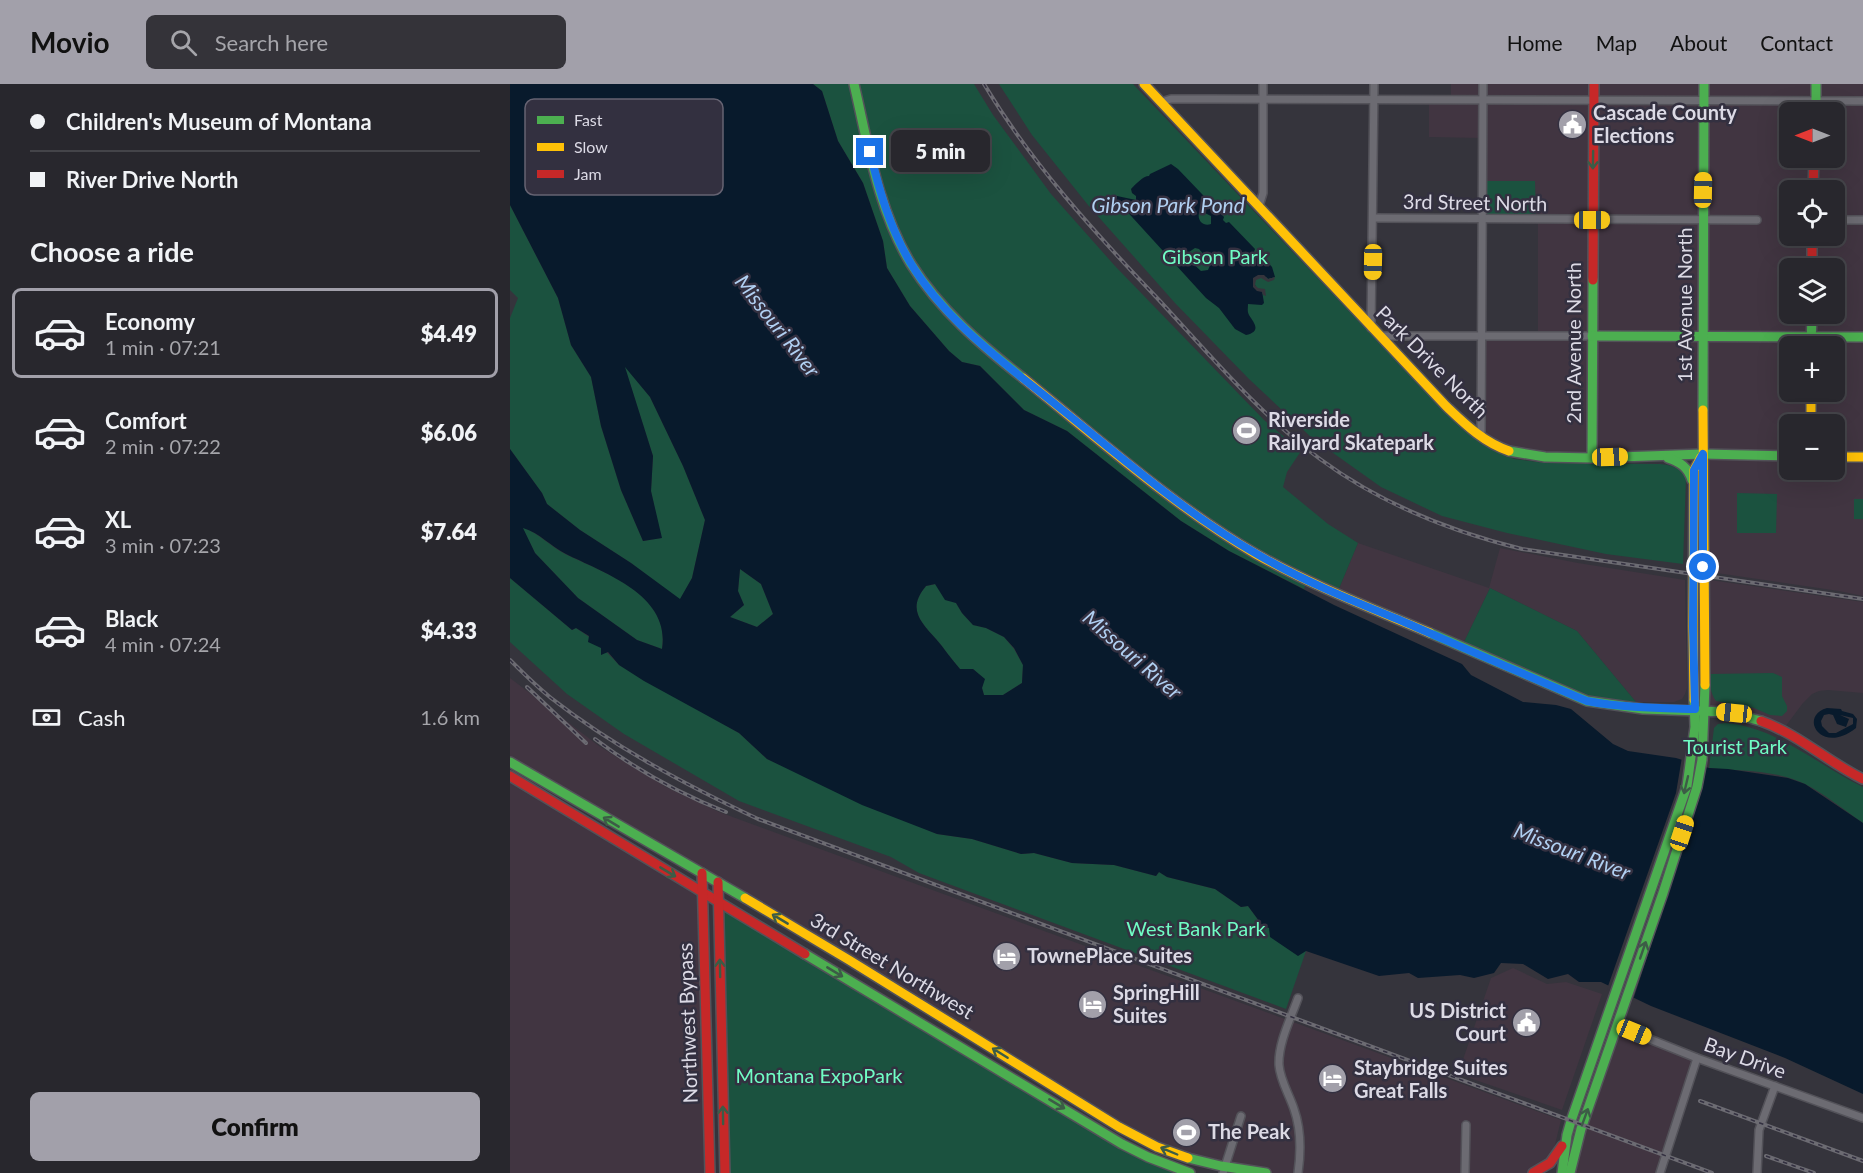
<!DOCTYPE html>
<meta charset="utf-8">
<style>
body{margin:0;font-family:Lato,sans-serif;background:#343339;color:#f1f3f6;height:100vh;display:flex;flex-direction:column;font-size:22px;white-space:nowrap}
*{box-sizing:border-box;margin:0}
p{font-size:20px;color:#a5a5aa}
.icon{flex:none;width:33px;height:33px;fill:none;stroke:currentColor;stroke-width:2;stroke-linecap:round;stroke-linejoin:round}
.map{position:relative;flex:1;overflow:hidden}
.details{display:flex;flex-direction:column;background:#28272d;width:510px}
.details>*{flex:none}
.banner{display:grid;align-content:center;height:132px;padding:0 30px;background:#28272d}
.needle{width:39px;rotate:270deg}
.buttons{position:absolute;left:1269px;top:18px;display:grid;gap:12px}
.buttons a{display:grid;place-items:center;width:66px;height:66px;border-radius:9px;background:#28272d;box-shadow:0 6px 24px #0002,0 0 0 2px #444449;font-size:30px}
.end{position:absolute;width:27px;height:27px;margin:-14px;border:8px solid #1a73e8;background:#fff;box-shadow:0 0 0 3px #fff}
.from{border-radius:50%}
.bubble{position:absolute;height:42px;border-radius:9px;background:#28272d;box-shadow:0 6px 24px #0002,0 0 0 2px #444449;font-size:20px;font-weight:800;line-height:42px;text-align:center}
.car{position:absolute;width:18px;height:36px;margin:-18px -9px;border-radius:8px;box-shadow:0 0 4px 2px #0007;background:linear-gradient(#f5c518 24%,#345 0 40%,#f5c518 0 76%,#345 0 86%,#f5c518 0)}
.banner b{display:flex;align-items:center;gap:21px;height:57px;font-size:22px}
.banner b+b{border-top:2px solid #444449}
.banner i{width:15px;height:15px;background:#f1f3f6}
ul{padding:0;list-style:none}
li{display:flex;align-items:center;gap:18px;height:90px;margin:0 12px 9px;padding:0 18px;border:3px solid transparent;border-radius:9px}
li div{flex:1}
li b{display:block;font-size:22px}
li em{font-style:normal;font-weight:800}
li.selected{border-color:#a2a0aa}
li>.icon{width:54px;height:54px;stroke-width:1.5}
h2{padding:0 30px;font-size:27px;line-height:72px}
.pay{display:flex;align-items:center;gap:15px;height:66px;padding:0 30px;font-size:22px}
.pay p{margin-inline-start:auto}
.primary-button{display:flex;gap:12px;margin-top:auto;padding:12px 30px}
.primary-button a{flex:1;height:69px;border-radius:9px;background:#a2a0aa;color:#111;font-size:24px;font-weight:800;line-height:69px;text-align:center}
header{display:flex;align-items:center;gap:36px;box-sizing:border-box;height:84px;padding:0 30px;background:#a2a0aa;color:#111}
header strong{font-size:28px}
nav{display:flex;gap:33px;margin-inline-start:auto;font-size:21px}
.search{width:420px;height:54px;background:#343339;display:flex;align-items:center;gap:15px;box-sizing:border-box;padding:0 21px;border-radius:9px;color:#a5a5aa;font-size:22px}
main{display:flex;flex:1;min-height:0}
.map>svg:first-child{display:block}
.commercial{fill:#413541;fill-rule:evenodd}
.green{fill:#1b523f}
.water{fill:#081a2c;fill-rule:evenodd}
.pier{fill:#35343c}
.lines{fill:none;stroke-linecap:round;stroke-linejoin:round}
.street-casing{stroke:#535259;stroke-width:10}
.fast-casing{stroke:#535259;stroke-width:12}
.slow-casing{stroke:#535259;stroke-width:12}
.jam-casing{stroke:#535259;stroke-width:12}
.street{stroke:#6c6b72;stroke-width:7}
.fast{stroke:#4caf50;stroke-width:9}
.slow{stroke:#ffc107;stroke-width:9}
.jam{stroke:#c62828;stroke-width:9}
.rail-casing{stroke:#6c6b72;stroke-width:4}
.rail{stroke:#333040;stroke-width:1.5;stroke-dasharray:4.5;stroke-linecap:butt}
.oneway{stroke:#3c5c46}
.route{stroke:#1a73e8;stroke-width:8}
.labels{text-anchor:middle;stroke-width:5;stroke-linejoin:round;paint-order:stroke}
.poi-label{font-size:20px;font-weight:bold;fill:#dcdae5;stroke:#333040;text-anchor:start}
.street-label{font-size:20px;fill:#dcdae5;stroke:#333040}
.park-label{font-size:20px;fill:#70fcc4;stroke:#333040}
.water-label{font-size:21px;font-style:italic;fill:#b1d0f2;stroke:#333040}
.key{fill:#333040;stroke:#666372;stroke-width:1.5}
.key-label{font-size:16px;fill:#dcdae5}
</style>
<header>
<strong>Movio</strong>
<div class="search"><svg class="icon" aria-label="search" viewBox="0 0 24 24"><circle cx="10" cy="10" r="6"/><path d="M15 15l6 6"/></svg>Search here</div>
<nav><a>Home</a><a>Map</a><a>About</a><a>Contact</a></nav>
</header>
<main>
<section class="details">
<div class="banner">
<b><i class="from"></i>Children's Museum of Montana</b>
<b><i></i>River Drive North</b>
</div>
<h2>Choose a ride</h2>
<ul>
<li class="selected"><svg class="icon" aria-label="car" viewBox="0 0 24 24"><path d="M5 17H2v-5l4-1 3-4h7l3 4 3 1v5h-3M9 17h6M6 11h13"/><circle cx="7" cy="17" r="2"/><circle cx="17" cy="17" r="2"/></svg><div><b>Economy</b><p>1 min · 07:21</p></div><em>$4.49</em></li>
<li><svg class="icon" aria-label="car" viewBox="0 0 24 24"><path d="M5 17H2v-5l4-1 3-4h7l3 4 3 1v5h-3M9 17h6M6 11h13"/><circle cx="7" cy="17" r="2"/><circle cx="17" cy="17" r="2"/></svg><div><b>Comfort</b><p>2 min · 07:22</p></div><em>$6.06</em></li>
<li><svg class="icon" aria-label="car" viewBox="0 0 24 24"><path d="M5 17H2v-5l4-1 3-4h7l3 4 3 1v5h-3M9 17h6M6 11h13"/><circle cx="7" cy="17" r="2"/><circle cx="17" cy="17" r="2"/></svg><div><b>XL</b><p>3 min · 07:23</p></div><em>$7.64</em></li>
<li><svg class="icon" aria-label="car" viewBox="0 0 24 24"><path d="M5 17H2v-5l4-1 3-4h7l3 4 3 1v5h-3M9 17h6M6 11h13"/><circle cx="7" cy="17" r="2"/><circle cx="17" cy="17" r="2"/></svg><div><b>Black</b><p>4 min · 07:24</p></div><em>$4.33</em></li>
</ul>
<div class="pay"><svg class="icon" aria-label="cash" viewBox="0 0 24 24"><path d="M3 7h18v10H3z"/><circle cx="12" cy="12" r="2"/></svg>Cash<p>1.6 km</p></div>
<div class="primary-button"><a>Confirm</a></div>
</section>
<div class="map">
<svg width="1353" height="1089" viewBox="0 0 1353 1089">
<rect width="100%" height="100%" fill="#35343c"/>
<g class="commercial">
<path d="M941,0h412v512l-24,-5 -136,-20v-117l-165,3 -57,-20 2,-101h55v-116h-55v-82l-54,-1v-37h22zM1280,28h44v46h-44zM1280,106h44v46h-44zM1280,184h44v46h-44zM1280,262h44v46h-44zM1280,340h44v46h-44z"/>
<path d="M848,459l131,45 11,-40 78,15 107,17 2,108 -2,6 -3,5 -8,3h-38l-59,-71 -87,-43 -27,56 -125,-53z"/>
<path d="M1193,495l160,23v91l-35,-3 -9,1 -7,3 -9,9 -21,28 -13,-7 -64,-15z"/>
<path d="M0,594l89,68 67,41 53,25 842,308 -8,33 -20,20h-266l-90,-18 -667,-393z"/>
<path d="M0,692l192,116 8,281h-200z"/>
<path d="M1003,884l34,16 19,-2 36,12 -40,116 -104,-36 33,-96z"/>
<path d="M1107,942l80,32 -37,115h-90z"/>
</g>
<g class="green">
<path d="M303,0h161l19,31 58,79 64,72 149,154 37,31 -14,21 -4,15 45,37 30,19 -20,48 -29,-15 -5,13 -75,-38 -48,-30 -114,-90 -43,-21 -44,-44 -18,-4 -13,-11 -39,-45 -23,-38 -4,-27 -20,-58 -25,-42 -16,-50z"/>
<path d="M489,0h134l251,264 97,96 33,15 31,4 115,1c11,1 19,3 26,13l-3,87 -77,-10 -99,-21 -65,-17 -61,-29 -69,-49 -63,-59 -74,-76 -87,-98 -56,-70z"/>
<path d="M977,97h48l1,34h-49z"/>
<path d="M0,121l48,93 13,47 20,32 10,49 20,64 22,51 18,-3 -10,-47 2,-35 -29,-91 26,32 33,69 22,54 -13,58 -12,22 -49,-37 -51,-33 -33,-26 -5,-11 -32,-44v-131l8,-20 -8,-8z"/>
<path d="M1227,409l40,1 -1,39h-39z"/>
<rect x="1344" y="415" width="9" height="20"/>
<path d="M12,443c18,7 28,19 43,27 39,19 106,40 97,95l-25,-9 -59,-42 -43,-45z"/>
<path d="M230,485l21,15 12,30 -16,13 -27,-10 14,-12 -6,-14z"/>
<path d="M0,494l62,52 4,-2c16,10 30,23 43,37l120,68 28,26 170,75 35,5 49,15 13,-1 38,10 42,2 42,11 3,-4 8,5 48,12 26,18 7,-1 14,19 7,3 37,23 -20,58 -367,-136 -28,-16 -152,-56 -115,-67 -57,-40 -57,-52z"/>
<path d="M426,500l9,15 11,4 6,10 11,12 13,3 18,9 10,12 9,16 -1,18 -19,12h-19l-2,-7 2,-9 -11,-10h-13c-9,-10 -16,-21 -24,-30 -16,-18 -29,-30 -10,-53z"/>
<path d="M980,504l87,43 59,71 -47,-5 -126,-53z"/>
<path d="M1263,589l9,4v19l5,10v5l-5,5 -12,-1 -16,-7 -38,-7c-6,-8 -6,-17 -6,-27z"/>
<path d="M1215,639c50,3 94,43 138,64v36c-19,-13 -38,-29 -58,-39 -27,-14 -66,-13 -96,-16l5,-40 4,-4z"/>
<path d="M209,819l403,241 69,29h-466z"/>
</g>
<g class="water">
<path d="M0,0h303l9,7 16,50 25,42 20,58 4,27 23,38 39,45 13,11 18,4 44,44 43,21 114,90 48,30 105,54 128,59 9,11 52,27 33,3 15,4 42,35 15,7 48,7 33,10 19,1 60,9 17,6 58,39v271l-78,-36 -134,-52 -50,-24h-22l-11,-8 -20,5 -25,-15 -22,-1 -7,10 -20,5 -14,-3 -42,3 -9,-5 -30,3 -73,-25 -8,5 -28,-19 -1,-9 -7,-3 -14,-19 -7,1 -26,-18 -48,-12 -8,-5 -3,4 -42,-11 -42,-2 -38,-10 -13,1 -49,-15 -35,-5 -75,-29 -95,-46 -28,-26 -95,-52 -25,-16 -11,-13 -7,3v-7l-13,-6 1,-6 -13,-8 -4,2 -62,-52v-129l32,44 5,11 33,26 51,33 49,36 12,-21 13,-58 -22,-54 -33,-69 -25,-30 28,89 -2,35 11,47 -19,3 -22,-51 -20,-64 -10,-49 -20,-32 -13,-47 -48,-93zM13,444c17,5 27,18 43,26 38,19 105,41 96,95l-25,-9 -59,-42 -43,-45zM230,485l21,15 12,30 -16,13 -27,-10 14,-12 -6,-14zM425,500l10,16 11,3 6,10 11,12 13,3 18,9 10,11 9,17 -1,18 -19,12h-19l-2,-7 3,-9 -12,-10h-13c-9,-10 -16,-21 -24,-30 -16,-18 -29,-30 -10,-53z"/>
<path d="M661,80l7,5 46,48 -1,3 3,3 3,-1 26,27 -1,3 2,2h4l12,13 3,10 -7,2 -2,-2 -13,1 4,13h5l2,12 -2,2 -14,-1c0,4 -1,7 1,11 5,8 13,16 -3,20l-11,-6 -16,-21 -13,-10 -84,-92 -7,-5 2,-5 19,4v-4l-4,-3 -1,-4c5,-5 12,-13 18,-13l1,-2zM691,127l10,5v8c-7,3 -14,-3 -12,-11zM685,164l4,1 12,14 -3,7 -7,1 -13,-12 1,-7z"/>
<path d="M1317,624l14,1 1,2 11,3 4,5 -1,9c-35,28 -58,-12 -29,-20zM1319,630l4,1 4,9 9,3 3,-8 -9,-4 13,3v6l-17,9h-7l-7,-7 -1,-5 3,-6z"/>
</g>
<g class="pier">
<path d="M748,191h6l4,4 7,-2 -1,3 -6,2 -7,-4 -5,2 -1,5 3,3 7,1 1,7 -3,-1 -1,-3 -5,-1 -4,-4v-9z"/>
<path d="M1172,673l25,7 -2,10 -5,22 -67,204 -26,-11 69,-196z"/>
</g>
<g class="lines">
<defs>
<g id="street">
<path d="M651,18l10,-3h37l655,2"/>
<path d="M749,122l4,-13v-109"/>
<path d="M864,134l383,2"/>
<path d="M1324,136h29"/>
<path d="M861,244l3,-244"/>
<path d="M871,252h211"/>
<path d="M971,353l2,-353"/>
<path d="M788,914c-7,20 -20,45 -19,67 1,15 10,29 15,44 7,20 7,43 4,64"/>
<path d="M1107,942l80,32 166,60"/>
<path d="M713,1089l18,-57"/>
<path d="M955,1089l1,-48"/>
<path d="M1150,1089l37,-115"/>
<path d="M1247,1089l2,-43 16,-44"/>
</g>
<g id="fast">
<path d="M344,0c14,60 24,126 57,180 29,46 70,81 112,114"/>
<path d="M1306,0v28"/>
<path d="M1083,196l-1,178 111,-4"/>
<path d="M1082,252l271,1"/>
<path d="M1301,262l1,-32"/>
<path d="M1193,326l1,-326"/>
<path d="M999,367l36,6 47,1"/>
<path d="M1193,370l87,2"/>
<path d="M1158,374c12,4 20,9 24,22"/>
<path d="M920,549l157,68 56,8 84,3 34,9"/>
<path d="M0,678l235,136"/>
<path d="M295,870l317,190 26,13 42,16"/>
<path d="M678,1074l33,8 45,7"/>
<path d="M1052,1089l5,-38 4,-14 116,-335 8,-59 -1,-27"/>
<path d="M1060,1089l11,-44 82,-236 34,-106 5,-27 3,-75"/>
</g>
<g id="slow">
<path d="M634,0l302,322c19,18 37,36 63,45"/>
<path d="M513,294c76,61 149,127 233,176 55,31 115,54 174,79"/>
<path d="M1301,308v32"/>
<path d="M1193,326l2,275"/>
<path d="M1324,373h29"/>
<path d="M1184,616l-1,-73 1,-157 7,-13"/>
<path d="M235,814l104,62 270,167 38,20 31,11"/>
</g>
<g id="jam">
<path d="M1303,106l1,-32"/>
<path d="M1302,152v32"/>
<path d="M1083,196l1,-196"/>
<path d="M1251,637c37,13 67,41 102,58"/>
<path d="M0,692l295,178"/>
<path d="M192,789l8,300"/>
<path d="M208,798l7,291"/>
<path d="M1023,1089l17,-10 12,-17"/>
</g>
</defs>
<use href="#street" class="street-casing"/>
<use href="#fast" class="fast-casing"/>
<use href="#slow" class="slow-casing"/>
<use href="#jam" class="jam-casing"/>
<use href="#street" class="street"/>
<use href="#fast" class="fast"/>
<use href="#slow" class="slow"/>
<use href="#jam" class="jam"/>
<defs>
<g id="rail">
<path d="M474,0c48,80 110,148 174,215 51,55 101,115 162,160 61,45 129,72 202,90l341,50"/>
<path d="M0,576c13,13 26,26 41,38 63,49 135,87 207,121l954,354"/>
<path d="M17,603l59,56"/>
<path d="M85,655c40,30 85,55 131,73"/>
<path d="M1190,1017l163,60"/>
<path d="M1256,1072l48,17"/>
</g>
</defs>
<use href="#rail" class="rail-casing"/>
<use href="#rail" class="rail"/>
</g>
<defs><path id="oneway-shaft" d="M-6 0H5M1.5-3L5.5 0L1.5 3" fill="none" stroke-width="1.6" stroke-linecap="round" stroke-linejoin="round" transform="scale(1.5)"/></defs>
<g class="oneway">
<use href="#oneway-shaft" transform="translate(1083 76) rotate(91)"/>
<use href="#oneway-shaft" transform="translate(1176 701) rotate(103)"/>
<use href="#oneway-shaft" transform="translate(101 738) rotate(-149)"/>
<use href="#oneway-shaft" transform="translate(158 788) rotate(31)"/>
<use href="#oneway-shaft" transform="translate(270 835) rotate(-149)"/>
<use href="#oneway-shaft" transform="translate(1133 866) rotate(-71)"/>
<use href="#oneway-shaft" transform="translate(210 884) rotate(-91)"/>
<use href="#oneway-shaft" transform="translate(325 888) rotate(31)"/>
<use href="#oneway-shaft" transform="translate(490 969) rotate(-148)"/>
<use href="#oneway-shaft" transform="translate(547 1020) rotate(31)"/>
<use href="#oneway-shaft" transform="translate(213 1031) rotate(-91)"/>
<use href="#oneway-shaft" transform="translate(1075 1033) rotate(-70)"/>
<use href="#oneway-shaft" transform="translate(659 1067) rotate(-157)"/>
</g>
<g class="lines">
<path class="route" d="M360,68c9,38 20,76 40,110 37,62 100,105 155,150 61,49 123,103 192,142 46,27 96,47 145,67 62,27 123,54 185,80 36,7 72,7 108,8l-2,-82 1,-157 9,-16v113"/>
</g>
<defs>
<symbol id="civic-disc" viewBox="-11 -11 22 22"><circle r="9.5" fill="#a2a0aa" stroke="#333040"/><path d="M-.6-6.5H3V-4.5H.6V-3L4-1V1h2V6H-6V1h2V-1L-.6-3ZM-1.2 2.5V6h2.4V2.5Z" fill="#fff"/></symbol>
<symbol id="stadium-disc" viewBox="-11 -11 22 22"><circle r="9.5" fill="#a2a0aa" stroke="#333040"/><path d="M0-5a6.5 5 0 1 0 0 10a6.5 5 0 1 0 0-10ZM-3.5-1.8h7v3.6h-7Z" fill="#fff"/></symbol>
<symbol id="hotel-disc" viewBox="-11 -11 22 22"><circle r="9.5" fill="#a2a0aa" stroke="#333040"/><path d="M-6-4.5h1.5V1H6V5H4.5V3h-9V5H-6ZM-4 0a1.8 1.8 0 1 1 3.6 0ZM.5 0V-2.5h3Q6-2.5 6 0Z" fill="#fff"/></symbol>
</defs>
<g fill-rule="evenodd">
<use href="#civic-disc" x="1046" y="24" width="33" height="33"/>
<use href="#stadium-disc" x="720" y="330" width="33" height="33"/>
<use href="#hotel-disc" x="480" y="856" width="33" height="33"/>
<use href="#hotel-disc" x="566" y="904" width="33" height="33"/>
<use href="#civic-disc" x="1000" y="922" width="33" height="33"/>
<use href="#hotel-disc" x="806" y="978" width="33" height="33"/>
<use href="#stadium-disc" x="660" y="1032" width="33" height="33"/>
</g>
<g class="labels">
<g class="poi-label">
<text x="1083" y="36">Cascade County<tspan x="1083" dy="23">Elections</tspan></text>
<text x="758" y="343">Riverside<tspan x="758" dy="23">Railyard Skatepark</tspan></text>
<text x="517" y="879">TownePlace Suites</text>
<text x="603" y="916">SpringHill<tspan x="603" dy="23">Suites</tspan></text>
<text x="996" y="934" text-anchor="end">US District<tspan x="996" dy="23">Court</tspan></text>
<text x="844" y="991">Staybridge Suites<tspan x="844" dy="23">Great Falls</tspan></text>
<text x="698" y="1055">The Peak</text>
</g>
<g class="street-label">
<text transform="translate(965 119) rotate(1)" y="7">3rd Street North</text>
<text transform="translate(1175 221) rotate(-90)" y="7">1st Avenue North</text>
<text transform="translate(1064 259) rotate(-90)" y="7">2nd Avenue North</text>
<text transform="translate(922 278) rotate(45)" y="7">Park Drive North</text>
<text transform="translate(382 882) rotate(31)" y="7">3rd Street Northwest</text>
<text transform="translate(178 939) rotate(-92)" y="7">Northwest Bypass</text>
<text transform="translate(1235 974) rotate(20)" y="7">Bay Drive</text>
</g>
<g class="park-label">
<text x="705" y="180">Gibson Park</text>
<text x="1225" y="670">Tourist Park</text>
<text x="686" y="852">West Bank Park</text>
<text x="309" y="999">Montana ExpoPark</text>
</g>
<g class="water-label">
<text x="658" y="129">Gibson Park Pond</text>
<text transform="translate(267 242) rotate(52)" y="7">Missouri River</text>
<text transform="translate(622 571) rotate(41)" y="7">Missouri River</text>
<text transform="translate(1062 768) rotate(21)" y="7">Missouri River</text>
</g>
</g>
<rect x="15" y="15" width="198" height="96" rx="9" class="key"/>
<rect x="27" y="32" width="27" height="8" fill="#4caf50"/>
<rect x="27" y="59" width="27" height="8" fill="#ffc107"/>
<rect x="27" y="86" width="27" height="8" fill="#c62828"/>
<g class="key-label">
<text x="64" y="42">Fast</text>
<text x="64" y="69">Slow</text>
<text x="64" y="96">Jam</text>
</g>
</svg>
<div class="buttons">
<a><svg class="needle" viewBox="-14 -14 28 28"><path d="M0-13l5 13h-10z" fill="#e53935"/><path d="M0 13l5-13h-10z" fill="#a5a5aa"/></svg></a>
<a><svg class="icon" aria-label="locate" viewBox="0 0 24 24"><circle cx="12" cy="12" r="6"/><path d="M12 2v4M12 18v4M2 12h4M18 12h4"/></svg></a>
<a><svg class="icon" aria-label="layers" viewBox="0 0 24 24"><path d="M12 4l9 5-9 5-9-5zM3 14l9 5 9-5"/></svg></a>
<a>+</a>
<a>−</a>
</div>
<i class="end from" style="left:1193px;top:483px"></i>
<i class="end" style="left:360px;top:68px"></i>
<div class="bubble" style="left:381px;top:46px;width:99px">5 min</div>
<i class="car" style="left:1193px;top:106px;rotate:1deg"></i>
<i class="car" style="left:1082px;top:136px;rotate:90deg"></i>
<i class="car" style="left:863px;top:178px;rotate:181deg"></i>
<i class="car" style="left:1100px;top:373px;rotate:88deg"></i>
<i class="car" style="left:1224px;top:629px;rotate:276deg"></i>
<i class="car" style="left:1172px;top:749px;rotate:18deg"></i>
<i class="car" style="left:1124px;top:948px;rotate:112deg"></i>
</div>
</main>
